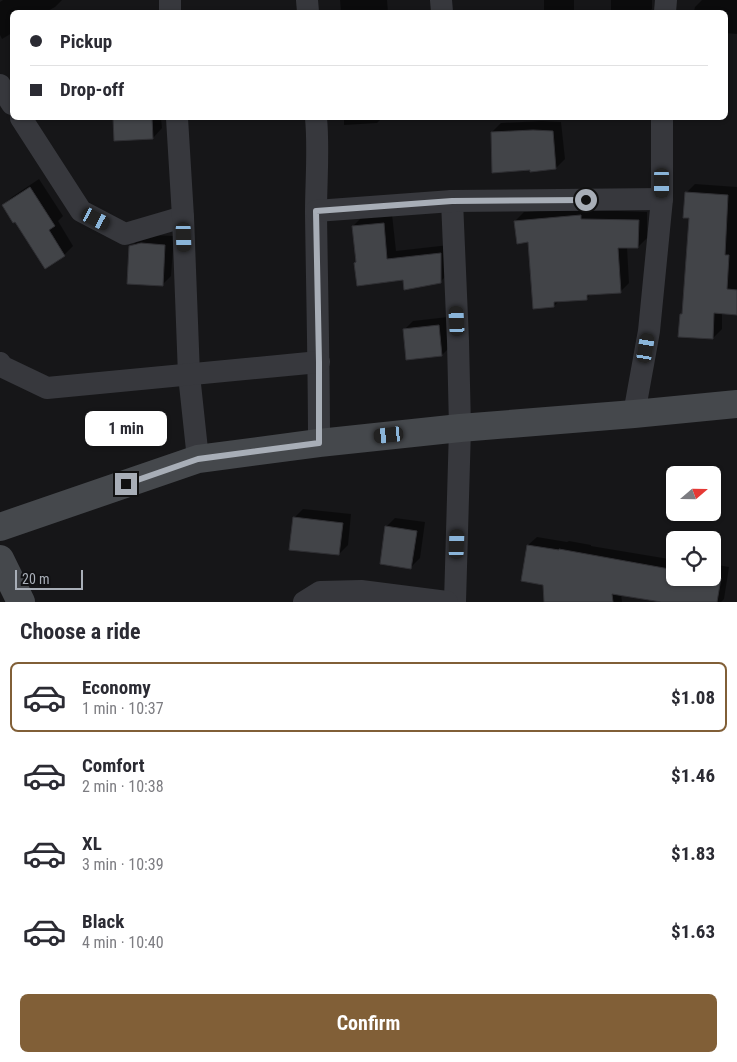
<!DOCTYPE html>
<meta charset="utf-8">
<style>
body{margin:0;font-family:"Roboto Condensed",sans-serif;background:#f2f2f3;color:#2b2b33;height:100vh;display:flex;flex-direction:column;font-size:19px;white-space:nowrap}
*{box-sizing:border-box;margin:0}
p{font-size:16px;color:#7c7c81}
.icon{flex:none;width:28px;height:28px;fill:none;stroke:currentColor;stroke-width:2;stroke-linecap:round;stroke-linejoin:round}
.map{position:relative;height:602px;overflow:hidden}
.side{display:flex;flex-direction:column;background:#fff;flex:1}
.side>*{flex:none}
.guide{position:absolute;left:10px;top:10px;width:718px;height:110px;border-radius:8px;box-shadow:0 1px 4px #0004;display:grid;align-content:center;height:110px;padding:0 20px;background:#fff}
.needle{width:32px;rotate:70deg}
.controls{position:absolute;left:666px;top:466px;display:grid;gap:10px}
.controls a{display:grid;place-items:center;width:55px;height:55px;border-radius:8px;background:#fff;box-shadow:0 1px 4px #0004;font-size:25px}
.scale{position:absolute;left:15px;bottom:12px;width:68px;box-sizing:border-box;padding-left:5px;border:2px solid #a8aeb7;border-top:0;font-size:14px;line-height:18px;white-space:nowrap;color:#a8aeb7;-webkit-text-stroke:4px #111113;paint-order:stroke}
.end{position:absolute;width:22px;height:22px;margin:-11px;border:6px solid #a8aeb7;background:#111;box-shadow:0 0 0 2px #111}
.from{border-radius:50%}
.bubble{position:absolute;height:35px;border-radius:8px;background:#fff;box-shadow:0 1px 4px #0004;font-size:16px;font-weight:700;line-height:35px;text-align:center}
.car{position:absolute;width:15px;height:30px;margin:-15px -8px;border-radius:6px;box-shadow:0 0 4px 1px #0007;background:linear-gradient(#222 24%,#8ab4d8 0 40%,#222 0 76%,#8ab4d8 0 86%,#222 0)}
.guide b{display:flex;align-items:center;gap:18px;height:48px;font-size:19px}
.guide b+b{border-top:1px solid #e1e1e2}
.guide i{width:12px;height:12px;background:#2b2b33}
ul{padding:0;list-style:none}
li{display:flex;align-items:center;gap:15px;height:70px;margin:0 10px 8px;padding:0 10px;border:2px solid transparent;border-radius:8px}
li div{flex:1}
li b{display:block;font-size:19px}
li em{font-style:normal;font-weight:700}
li.current{border-color:#815f37}
li>.icon{width:45px;height:45px;stroke-width:1.5}
h2{padding:0 20px;font-size:22px;line-height:60px}
.primary-button{display:flex;gap:10px;margin-top:auto;padding:10px 20px}
.primary-button a{flex:1;height:58px;border-radius:8px;background:#815f37;color:#fff;font-size:20px;font-weight:700;line-height:58px;text-align:center}
.map>svg:first-child{display:block}
.shadow{fill:#0007}
.building{fill:#424448;stroke:#303034}
.lines{fill:none;stroke-linecap:round;stroke-linejoin:round}
.street{stroke:#37383d;stroke-width:22}
.secondary{stroke:#45484c;stroke-width:28}
.route{stroke:#a8aeb7;stroke-width:6}
</style>
<div class="map">
<svg width="737" height="602" viewBox="0 0 737 602">
<rect width="100%" height="100%" fill="#161618"/>
<g class="shadow">
<path d="M3,0h59l-7,7 -9,5h-34v21l-10,6 -2,-4v-33z"/>
<path d="M340,0h47l1,12h-47z"/>
<rect x="544" y="0" width="30" height="12"/>
<path d="M611,0h41v9l-3,3h-38z"/>
<path d="M702,0h35v34l-12,-1v-21h-31l1,-5z"/>
<path d="M431,11v1h-35z"/>
<path d="M114,118h47l1,10 -9,10 -37,2z"/>
<path d="M344,118h38l-5,5 -33,2z"/>
<path d="M454,118h30l-3,2h-27z"/>
<path d="M542,121l19,1 4,37 -9,9 -64,-36 9,-9z"/>
<path d="M39,179l24,37 -5,5 15,25 -9,9 -19,12 -29,-47 -13,-14 9,-9z"/>
<path d="M695,184l42,3v127l-15,-1v16l-9,9 -32,-23 3,-3 6,-95 -4,-24z"/>
<path d="M589,207v3l58,2v26l-9,9h-11l2,36 -9,9 -29,2 -5,5 -26,1 -6,6 -25,-65 -14,-20 9,-9z"/>
<path d="M392,214l4,37 53,-6v28l-9,9 -35,-4 -48,-16 -4,-36 9,-9z"/>
<path d="M151,235l23,1 -3,40 -9,9 -31,-38 9,-9z"/>
<path d="M448,317l3,29 -9,9 -38,-25 9,-9z"/>
<path d="M303,509l48,5 -3,31 -9,9 -45,-36z"/>
<path d="M395,518l30,4 -5,36 -9,9 -25,-40z"/>
<path d="M537,537l30,5 2,-1 22,4v1l84,14v18h37v-14l17,3 -5,32 -3,3h-53l-47,-8 1,8h-38l-1,-11 -61,-11 6,-35z"/>
</g>
<g class="building">
<path d="M113,118h39l1,21 -39,2z"/>
<path d="M533,130l20,1 3,38 -26,3v-2l-38,3 -1,-41z"/>
<path d="M30,187l25,39 -6,4 16,26 -20,13 -30,-47 -2,1 -11,-18z"/>
<path d="M685,192l43,3 -3,60h4l-2,34 10,1v25l-23,-2 -1,26 -35,-2 2,-23h2l7,-96h-6z"/>
<path d="M581,215v4l58,1 -1,28h-20l3,45 -34,2v5l-33,2v5l-21,2 -5,-67 -11,2 -3,-23z"/>
<path d="M384,223l3,36 54,-6v30l-37,7 -1,-10 -46,6 -3,-23 2,-1 -4,-36z"/>
<path d="M141,243l24,2 -2,41 -36,-2 2,-38z"/>
<path d="M439,325l3,31 -36,4 -3,-31z"/>
<path d="M293,517l50,6 -4,32 -50,-5z"/>
<path d="M385,526l32,5 -6,38 -31,-5z"/>
<path d="M527,545l32,5v-1l116,21v8h46l-4,24h-56l-49,-8 1,8h-69l-1,-17 -22,-4z"/>
</g>
<g class="lines">
<g class="street">
<path d="M170,0v12"/>
<path d="M307,0l1,12"/>
<path d="M441,0l1,12"/>
<path d="M665,12l1,-12"/>
<path d="M0,85l12,19"/>
<path d="M21,118l60,93 44,23 58,-17"/>
<path d="M177,118l6,99 6,158 9,84"/>
<path d="M316,118c3,31 0,63 0,95 1,77 3,153 3,230"/>
<path d="M452,201l6,140 2,87 -5,174"/>
<path d="M316,211l136,-10 210,-2"/>
<path d="M0,363l3,4 44,21 272,-26"/>
<path d="M634,414l15,-83 13,-132v-81"/>
<path d="M304,602l16,-10 41,-1 86,11"/>
</g>
<g class="secondary">
<path d="M0,527l198,-68 121,-16 141,-15 174,-14 103,-10"/>
<path d="M0,559l21,43"/>
</g>
</g>
<g class="lines">
<path class="route" d="M126,484l72,-25 121,-16v-81l-3,-151 136,-10 134,-1"/>
</g>
</svg>
<div class="controls">
<a><svg class="needle" viewBox="-14 -14 28 28"><path d="M0-13l5 13h-10z" fill="#e53935"/><path d="M0 13l5-13h-10z" fill="#7c7c81"/></svg></a>
<a><svg class="icon" aria-label="locate" viewBox="0 0 24 24"><circle cx="12" cy="12" r="6"/><path d="M12 2v4M12 18v4M2 12h4M18 12h4"/></svg></a>
</div>
<div class="scale">20 m</div>
<i class="end from" style="left:586px;top:200px"></i>
<i class="end" style="left:126px;top:484px"></i>
<div class="bubble" style="left:85px;top:411px;width:82px">1 min</div>
<i class="car" style="left:662px;top:183px;rotate:180deg"></i>
<i class="car" style="left:96px;top:219px;rotate:117deg"></i>
<i class="car" style="left:184px;top:237px;rotate:178deg"></i>
<i class="car" style="left:457px;top:321px;rotate:357deg"></i>
<i class="car" style="left:646px;top:348px;rotate:10deg"></i>
<i class="car" style="left:389px;top:435px;rotate:264deg"></i>
<i class="car" style="left:457px;top:544px;rotate:2deg"></i>
<div class="guide">
<b><i class="from"></i>Pickup</b>
<b><i></i>Drop-off</b>
</div>
</div>
<section class="side">
<h2>Choose a ride</h2>
<ul>
<li class="current"><svg class="icon" aria-label="car" viewBox="0 0 24 24"><path d="M5 17H2v-5l4-1 3-4h7l3 4 3 1v5h-3M9 17h6M6 11h13"/><circle cx="7" cy="17" r="2"/><circle cx="17" cy="17" r="2"/></svg><div><b>Economy</b><p>1 min · 10:37</p></div><em>$1.08</em></li>
<li><svg class="icon" aria-label="car" viewBox="0 0 24 24"><path d="M5 17H2v-5l4-1 3-4h7l3 4 3 1v5h-3M9 17h6M6 11h13"/><circle cx="7" cy="17" r="2"/><circle cx="17" cy="17" r="2"/></svg><div><b>Comfort</b><p>2 min · 10:38</p></div><em>$1.46</em></li>
<li><svg class="icon" aria-label="car" viewBox="0 0 24 24"><path d="M5 17H2v-5l4-1 3-4h7l3 4 3 1v5h-3M9 17h6M6 11h13"/><circle cx="7" cy="17" r="2"/><circle cx="17" cy="17" r="2"/></svg><div><b>XL</b><p>3 min · 10:39</p></div><em>$1.83</em></li>
<li><svg class="icon" aria-label="car" viewBox="0 0 24 24"><path d="M5 17H2v-5l4-1 3-4h7l3 4 3 1v5h-3M9 17h6M6 11h13"/><circle cx="7" cy="17" r="2"/><circle cx="17" cy="17" r="2"/></svg><div><b>Black</b><p>4 min · 10:40</p></div><em>$1.63</em></li>
</ul>
<div class="primary-button"><a>Confirm</a></div>
</section>
